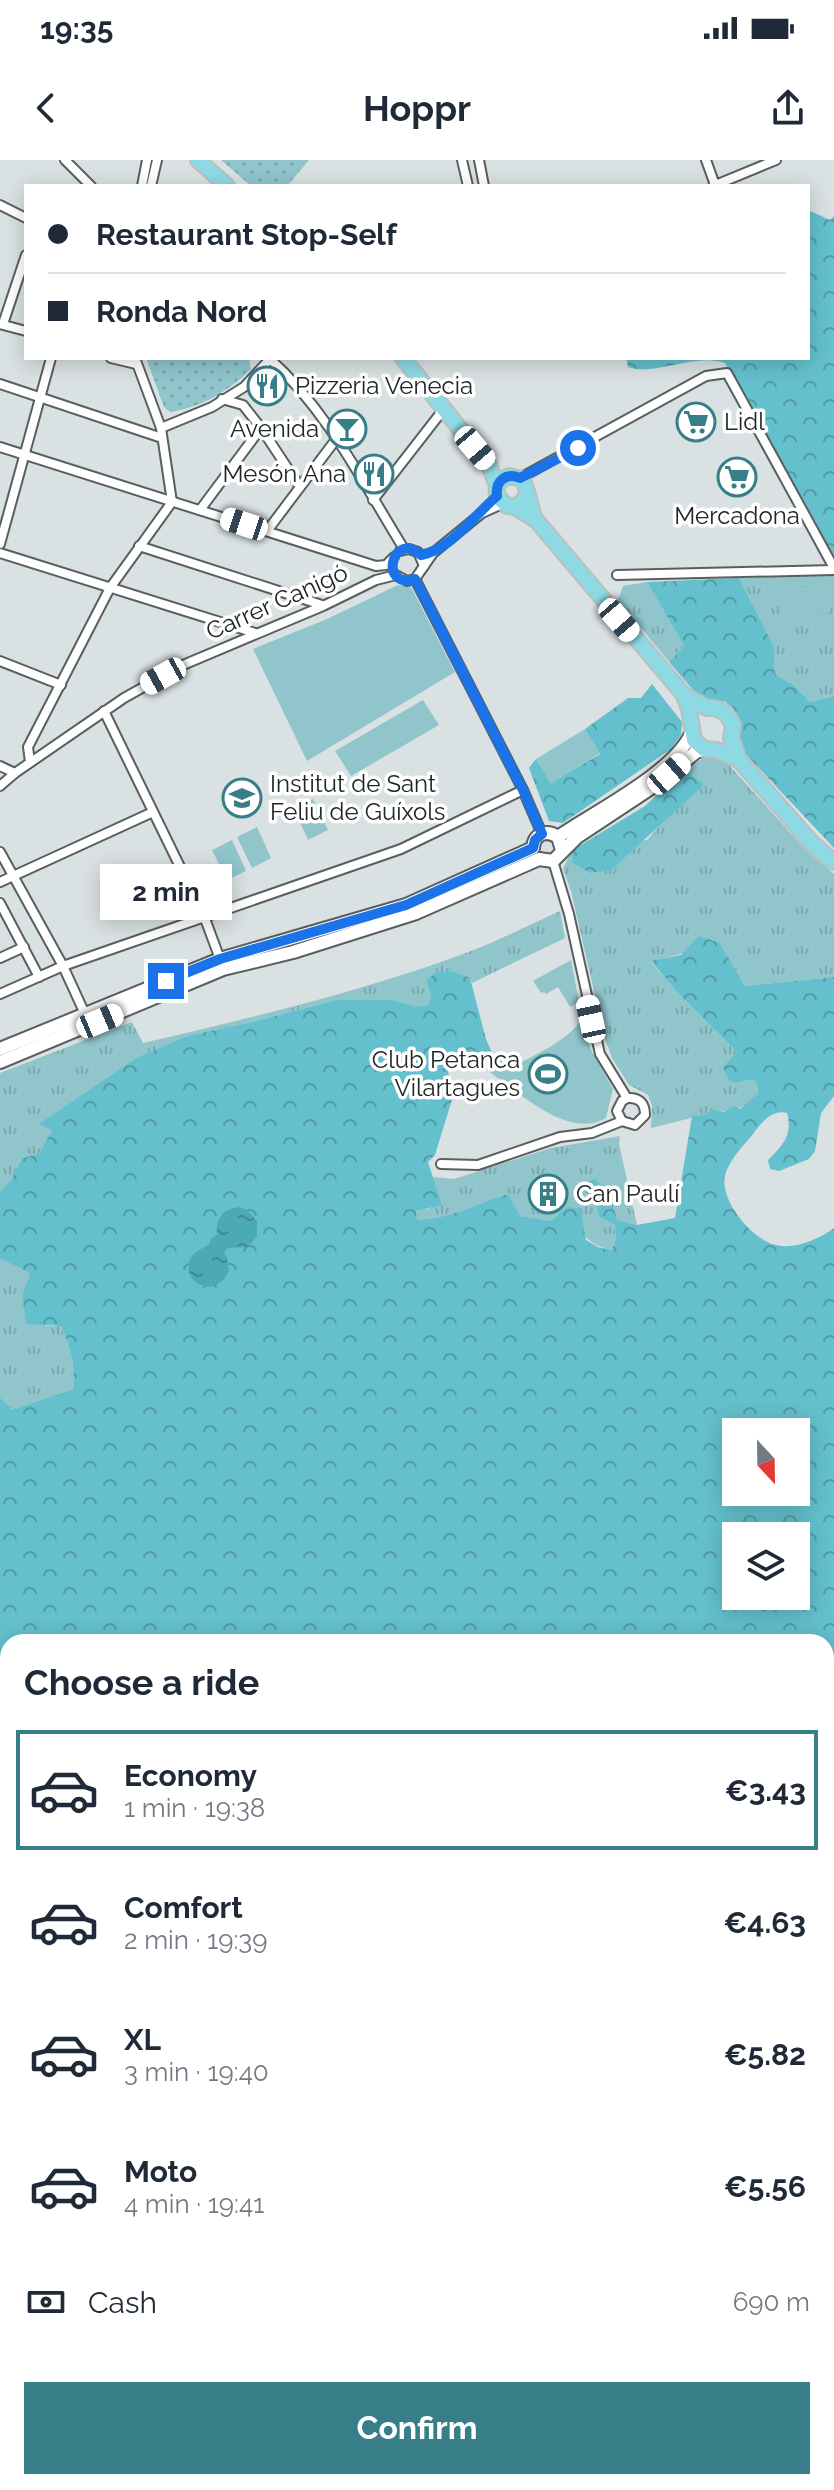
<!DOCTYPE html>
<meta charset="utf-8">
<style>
body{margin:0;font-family:Raleway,sans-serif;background:#f6f6f7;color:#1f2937;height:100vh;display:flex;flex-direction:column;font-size:30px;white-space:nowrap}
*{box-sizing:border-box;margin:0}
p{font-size:26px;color:#747a83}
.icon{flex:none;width:44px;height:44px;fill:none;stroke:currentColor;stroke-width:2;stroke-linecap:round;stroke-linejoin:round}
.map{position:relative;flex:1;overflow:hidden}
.sheet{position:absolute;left:0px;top:1474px;width:834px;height:856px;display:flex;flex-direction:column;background:#fff;border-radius:24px 24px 0 0;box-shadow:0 4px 20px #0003}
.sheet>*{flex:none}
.hud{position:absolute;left:24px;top:24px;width:786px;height:176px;border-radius:0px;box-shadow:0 4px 20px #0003;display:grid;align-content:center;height:176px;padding:0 24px;background:#fff}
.needle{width:52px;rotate:158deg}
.controls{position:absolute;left:722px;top:1258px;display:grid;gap:16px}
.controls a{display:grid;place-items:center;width:88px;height:88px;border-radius:0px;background:#fff;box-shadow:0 4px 20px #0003;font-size:40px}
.end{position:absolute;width:36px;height:36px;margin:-18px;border:10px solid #1a73e8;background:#fff;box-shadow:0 0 0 4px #fff}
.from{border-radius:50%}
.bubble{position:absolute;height:56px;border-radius:0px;background:#fff;box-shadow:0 4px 20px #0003;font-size:26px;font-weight:700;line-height:56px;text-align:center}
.car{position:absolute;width:24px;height:48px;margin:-24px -12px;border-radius:10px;box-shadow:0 0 6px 2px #0007;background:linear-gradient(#fff 24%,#345 0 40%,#fff 0 76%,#345 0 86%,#fff 0)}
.hud b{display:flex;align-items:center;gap:28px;height:76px;font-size:30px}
.hud b+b{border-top:2px solid #e0e1e3}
.hud i{width:20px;height:20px;background:#1f2937}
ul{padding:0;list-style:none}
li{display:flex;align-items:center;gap:24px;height:120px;margin:0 16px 12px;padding:0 8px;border:4px solid transparent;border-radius:0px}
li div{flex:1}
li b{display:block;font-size:30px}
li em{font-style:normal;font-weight:700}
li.selected{border-color:#377e88}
li>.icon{width:72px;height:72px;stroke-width:1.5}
h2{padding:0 24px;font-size:36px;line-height:96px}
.pay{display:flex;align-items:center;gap:20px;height:88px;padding:0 24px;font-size:30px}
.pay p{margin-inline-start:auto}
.action{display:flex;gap:16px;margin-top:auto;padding:16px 24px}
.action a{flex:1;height:92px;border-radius:0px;background:#377e88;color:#fff;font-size:32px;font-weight:700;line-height:92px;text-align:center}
.status{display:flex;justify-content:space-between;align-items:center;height:56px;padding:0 40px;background:#fff;direction:ltr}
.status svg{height:22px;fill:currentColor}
header{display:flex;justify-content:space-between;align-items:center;height:104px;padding:0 24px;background:#fff;font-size:36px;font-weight:700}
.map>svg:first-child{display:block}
.grass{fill:url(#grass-tufts)}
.forest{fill:url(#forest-crowns);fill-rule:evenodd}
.park{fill:url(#park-dots)}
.garden{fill:#90c5cc}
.water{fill:url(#water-ripples)}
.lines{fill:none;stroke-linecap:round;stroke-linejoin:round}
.street-casing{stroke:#595e5f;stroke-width:12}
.secondary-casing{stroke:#595e5f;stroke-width:16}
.primary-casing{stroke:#bdbebe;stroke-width:18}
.highway-casing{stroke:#bdbebe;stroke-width:20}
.street{stroke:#fff;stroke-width:8}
.secondary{stroke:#fff;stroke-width:12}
.primary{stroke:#8edae4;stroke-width:14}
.highway{stroke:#43c2d2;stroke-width:16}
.route{stroke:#1a73e8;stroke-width:10}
.labels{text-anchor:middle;stroke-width:7;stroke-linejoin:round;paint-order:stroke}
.poi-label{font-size:24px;fill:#222525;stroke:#fff;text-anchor:start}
.street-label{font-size:24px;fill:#222525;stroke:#fff}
</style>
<div class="status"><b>19:35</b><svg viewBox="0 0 49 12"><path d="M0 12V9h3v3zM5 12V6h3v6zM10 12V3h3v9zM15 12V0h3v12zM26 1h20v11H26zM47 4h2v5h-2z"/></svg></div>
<header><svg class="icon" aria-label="back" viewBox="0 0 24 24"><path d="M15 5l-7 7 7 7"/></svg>Hoppr<svg class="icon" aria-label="share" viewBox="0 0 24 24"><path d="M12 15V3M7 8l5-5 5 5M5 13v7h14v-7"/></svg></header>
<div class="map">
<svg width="834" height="2330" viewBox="0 0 834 2330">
<defs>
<pattern id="grass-tufts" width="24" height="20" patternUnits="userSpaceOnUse" patternTransform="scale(2)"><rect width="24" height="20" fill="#90c5cc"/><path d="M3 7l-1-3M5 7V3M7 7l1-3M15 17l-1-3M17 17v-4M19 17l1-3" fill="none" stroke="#7ca9af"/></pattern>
<pattern id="forest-crowns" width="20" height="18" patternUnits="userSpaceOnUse" patternTransform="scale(2)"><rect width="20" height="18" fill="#64c0cd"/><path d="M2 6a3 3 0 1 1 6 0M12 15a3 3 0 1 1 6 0" fill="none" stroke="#529ca6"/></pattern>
<pattern id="park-dots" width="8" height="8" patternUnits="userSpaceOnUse" patternTransform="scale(2)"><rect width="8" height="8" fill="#90c5cc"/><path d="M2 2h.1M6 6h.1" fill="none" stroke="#7ca9af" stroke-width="1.8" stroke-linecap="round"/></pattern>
<pattern id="water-ripples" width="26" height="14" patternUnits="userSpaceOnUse" patternTransform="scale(2)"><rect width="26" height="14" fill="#4caab6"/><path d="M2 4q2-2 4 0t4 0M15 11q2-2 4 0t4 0" fill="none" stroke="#3f8a94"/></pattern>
</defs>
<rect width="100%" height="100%" fill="#dae1e2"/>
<g class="grass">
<path d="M834,415v121l-24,6 -14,-15 -21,-13 -1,-27 -35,-69z"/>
<path d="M647,422l37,64 -15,16 -51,-62 5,-14z"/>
<path d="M705,597l16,2 10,8 74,82 29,25v103l-89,9 -25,-43 -69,19 25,29 62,62 3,27 12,-1 4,5 1,9c-13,14 -25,22 -44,16l-11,6 -52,13 1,-22 -4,-11 -19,-10 -17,-27 -7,-19 -34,-148 -8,-22 8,-18 76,-11 22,-25 34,-29 -18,-17z"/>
<path d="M560,751l5,27 -93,45 -2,-5 -44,2 5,16 -1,9 -14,3 -24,-8h-56l-84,22 -61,13 -151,89 12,6 -13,24 -17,4 -11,22 -11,11v-118l132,-51 11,21c111,-26 222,-52 328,-92 31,-12 60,-27 89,-40z"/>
<path d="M620,976l-1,8 18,81 -20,-5 -6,-25 -25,-3 10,14 3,11 16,8 1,13 -4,12c-28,-6 -32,-20 -46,-43l-15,14 -32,-5 -12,-22 -67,25h-23l-1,-8 15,-3 7,-9 -5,-22 21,2 97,-31z"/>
<path d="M0,1099l30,14 -8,22 24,31h15c9,21 15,41 12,63l-61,21 -12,-13z"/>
</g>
<g class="forest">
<path d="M808,50l22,10 4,-4v340l-109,-193c-32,-11 -70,14 -97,4l-2,-9h182z"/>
<path d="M739,418l35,69 1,27 21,13 14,15 24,-6v152l-97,-103 2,-22 -13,-21 -27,-5 -30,-35 15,-16 -37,-64z"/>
<path d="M652,524l30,38 -1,13 -10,14 -108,74 -14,-2 -20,-53 7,-9 15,24 49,-29 -15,-25 43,-31h13z"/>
<path d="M685,609l19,16 -93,85 -21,3 -17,-10 -2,-12 74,-45z"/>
<path d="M699,776l21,7 25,43 89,-9v119l-13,17 -6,38 -6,8 -30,12 -9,-2 -2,-9c15,-15 25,-25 19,-47 -15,-4 -26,10 -34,21 -10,12 -23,25 -28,41 -6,25 27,65 51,70 19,5 43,-6 58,-17v1246l-8,3v-835h-818v840h50l1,8h-59v-1093l12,13 61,-21c3,-22 -3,-42 -12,-63l-35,-2 -4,-29 8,-22 -30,-14v-68l11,-11 11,-22 17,-4 13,-24 -13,-6 99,-67 53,-22 61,-13 84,-22h56l24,7 13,-2 2,-9 -5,-16 12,-9 16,1 16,6 16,61 8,18 -9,12 -41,-12 10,36 -19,62 -7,7 14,43 -26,6 1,8c27,3 63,-17 91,-25l12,22 31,5 15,-14 14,1 6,32 12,7 14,3 4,-12 -1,-13 -16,-8 -3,-11 -10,-14 1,-10 8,-3 16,16 6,25 20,5 38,-7 17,-102 11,-1 11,-6 10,3 9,-6 7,3 18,-16 -1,-9 -4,-5 -19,4 -5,-3 -6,-13 14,-15 -61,-61 -25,-30 30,-6zM736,1272h60v60h-60zM736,1376h60v60h-60z"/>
<path d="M121,2322h692l-21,8h-668z"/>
</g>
<g class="park">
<path d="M221,0h88l-22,26h-36z"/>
<path d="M146,198h103l2,11c-21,21 -51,39 -81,43l-6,-5z"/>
</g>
<g class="garden">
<path d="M398,425l13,2 44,85 -148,89 -54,-112 74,-30z"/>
<path d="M826,426l1,27 -48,2 -2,-27z"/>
<path d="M423,540l16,25 -88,51 -16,-25z"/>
<path d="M585,569l15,24 -49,31 -15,-25z"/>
<path d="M313,639l15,31 -20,10 -14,-31z"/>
<path d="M257,667l14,31 -19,10 -15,-31z"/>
<path d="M232,680l14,31 -19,9 -15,-30z"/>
<path d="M571,800l8,42 -9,5 -12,-20 -12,7 -2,-2 -3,1 -8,-12z"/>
<path d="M581,859l10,31 22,39 -7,29c-39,23 -90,-29 -121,-49l9,-12 18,9c18,-7 61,-29 69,-47z"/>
</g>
<path class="water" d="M239,1047l8,3 10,11v15l-9,11 -20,1 -4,5 3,4 2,14c-9,18 -26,22 -39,5 -5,-16 3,-25 18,-30l4,-8 5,-3c-2,-16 5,-26 22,-28z"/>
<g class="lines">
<defs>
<g id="street">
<path d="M65,0l26,26"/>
<path d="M462,0l6,26"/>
<path d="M479,0l5,26"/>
<path d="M706,0l9,25"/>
<path d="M142,26l5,-26"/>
<path d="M151,26l6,-26"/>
<path d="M713,26l63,-26"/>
<path d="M0,45l26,13"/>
<path d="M0,164l26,7"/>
<path d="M3,164l23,-69"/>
<path d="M111,198l25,6"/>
<path d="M269,198c59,53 94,125 135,191"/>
<path d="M0,224l162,54"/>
<path d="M222,239l21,6 18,23 39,59"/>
<path d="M161,268l51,-21 32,-20 26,-28"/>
<path d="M0,287l376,119 10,-1 8,-8"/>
<path d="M520,318l186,-102 21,-3 107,195"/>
<path d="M373,340l70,-90"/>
<path d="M200,350l61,-82"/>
<path d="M267,371l70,-93"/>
<path d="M0,384l51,-186"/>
<path d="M139,386l183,59"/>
<path d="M400,391l9,-2 9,3 6,14"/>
<path d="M0,393l255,80"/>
<path d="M617,415l217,-5"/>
<path d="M415,419l108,211 19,44"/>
<path d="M0,501l61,24"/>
<path d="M104,551l100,205 16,43"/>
<path d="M30,602l-2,-15 82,-159 62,-86 -11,-74 -26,-70"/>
<path d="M0,606l15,7"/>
<path d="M0,626l15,-13 109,-75 59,-33 140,-59 53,-26 20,-5 11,6 8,-2 18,-26 49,-40 20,-9"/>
<path d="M0,692l63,114 22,48"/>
<path d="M553,701l16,53 31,140 27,44"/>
<path d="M0,722l153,-70"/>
<path d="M0,743l39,74"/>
<path d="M0,798l24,-11"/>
<path d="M0,834l63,-28 338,-117 122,-59"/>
<path d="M622,961l13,4 10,-10c0,-12 -6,-18 -18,-17"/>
<path d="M622,961l-5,-10 5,-10 5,-3"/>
<path d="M441,1004l37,1 82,-28 32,-4 30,-12"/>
</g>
<g id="secondary">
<path d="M558,677c36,-25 115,-64 133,-103"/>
<path d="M0,889l220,-90 186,-54 127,-57c1,-14 13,-19 25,-11l4,13"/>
<path d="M0,902l223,-93 70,-17 123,-39 123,-54 14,2 24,-24 77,-51 42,-34 8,-3"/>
</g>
<g id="primary">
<path d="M198,0l29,26"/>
<path d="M403,198l86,107 8,21"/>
<path d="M527,337l-10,9h-10l-10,-10c-2,-10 2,-17 12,-20l13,3c5,7 9,30 13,41"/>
<path d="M515,347l21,13 148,175 5,14 5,31 10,9 13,1 22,10"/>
<path d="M684,535l23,13h7l12,5 7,12 -2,13 8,22 73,83 22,19"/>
</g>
<path id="highway" d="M820,2330l14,-6"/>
</defs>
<use href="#street" class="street-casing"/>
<use href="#secondary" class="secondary-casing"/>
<use href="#primary" class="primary-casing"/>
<use href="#highway" class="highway-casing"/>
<use href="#street" class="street"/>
<use href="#secondary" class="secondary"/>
<use href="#primary" class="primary"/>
<use href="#highway" class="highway"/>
</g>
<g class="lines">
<path class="route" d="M166,821l54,-22 186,-54 127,-57 2,-8 7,-6 -19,-44 -108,-211c-37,11 -23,-50 6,-24 31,-6 53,-40 76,-59 -2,-15 9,-24 23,-18l58,-30"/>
</g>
<defs>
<symbol id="restaurant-ring" viewBox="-11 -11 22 22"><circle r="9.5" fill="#fff" stroke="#377e88" stroke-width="1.5"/><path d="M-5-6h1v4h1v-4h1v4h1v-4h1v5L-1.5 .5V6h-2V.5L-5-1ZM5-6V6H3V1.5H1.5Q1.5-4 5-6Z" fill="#377e88"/></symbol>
<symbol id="supermarket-ring" viewBox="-11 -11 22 22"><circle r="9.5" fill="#fff" stroke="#377e88" stroke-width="1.5"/><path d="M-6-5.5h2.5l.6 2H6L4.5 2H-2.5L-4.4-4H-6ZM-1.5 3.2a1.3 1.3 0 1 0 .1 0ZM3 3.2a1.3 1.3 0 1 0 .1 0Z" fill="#377e88"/></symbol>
<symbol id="bar-ring" viewBox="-11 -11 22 22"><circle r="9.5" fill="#fff" stroke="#377e88" stroke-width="1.5"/><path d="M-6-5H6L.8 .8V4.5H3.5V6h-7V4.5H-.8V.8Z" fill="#377e88"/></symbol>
<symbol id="school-ring" viewBox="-11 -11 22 22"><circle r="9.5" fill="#fff" stroke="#377e88" stroke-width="1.5"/><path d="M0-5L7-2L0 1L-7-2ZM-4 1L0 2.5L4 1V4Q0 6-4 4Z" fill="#377e88"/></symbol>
<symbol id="stadium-ring" viewBox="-11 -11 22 22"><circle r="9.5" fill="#fff" stroke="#377e88" stroke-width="1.5"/><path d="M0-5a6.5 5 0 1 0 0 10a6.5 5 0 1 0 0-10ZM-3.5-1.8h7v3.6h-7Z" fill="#377e88"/></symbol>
<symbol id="building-ring" viewBox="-11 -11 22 22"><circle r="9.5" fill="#fff" stroke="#377e88" stroke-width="1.5"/><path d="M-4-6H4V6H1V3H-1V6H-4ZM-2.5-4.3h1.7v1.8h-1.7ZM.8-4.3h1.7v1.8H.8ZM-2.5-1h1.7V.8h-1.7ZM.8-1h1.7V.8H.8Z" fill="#377e88"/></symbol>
</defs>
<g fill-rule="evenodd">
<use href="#restaurant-ring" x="245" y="204" width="44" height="44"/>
<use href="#supermarket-ring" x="674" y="240" width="44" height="44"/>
<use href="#bar-ring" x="325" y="247" width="44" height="44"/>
<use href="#restaurant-ring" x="352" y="292" width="44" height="44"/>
<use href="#supermarket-ring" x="715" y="295" width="44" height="44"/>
<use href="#school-ring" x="220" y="616" width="44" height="44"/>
<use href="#stadium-ring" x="526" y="892" width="44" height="44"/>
<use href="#building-ring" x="526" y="1012" width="44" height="44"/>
</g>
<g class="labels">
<g class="poi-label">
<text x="295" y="234">Pizzeria Venecia</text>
<text x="724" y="270">Lidl</text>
<text x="319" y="277" text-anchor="end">Avenida</text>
<text x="346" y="322" text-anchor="end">Mesón Ana</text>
<text x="737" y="364" text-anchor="middle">Mercadona</text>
<text x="270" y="632">Institut de Sant<tspan x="270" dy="28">Feliu de Guíxols</tspan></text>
<text x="520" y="908" text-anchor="end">Club Petanca<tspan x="520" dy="28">Vilartagues</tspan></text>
<text x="576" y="1042">Can Paulí</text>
</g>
<g class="street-label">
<text transform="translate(277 442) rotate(-24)" y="8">Carrer Canigó</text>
</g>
</g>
</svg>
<div class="controls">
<a><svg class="needle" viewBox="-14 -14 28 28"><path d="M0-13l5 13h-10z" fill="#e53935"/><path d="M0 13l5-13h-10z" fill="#747a83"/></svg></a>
<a><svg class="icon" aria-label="layers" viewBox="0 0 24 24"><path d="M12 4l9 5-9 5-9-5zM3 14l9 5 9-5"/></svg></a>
</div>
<i class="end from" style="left:578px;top:288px"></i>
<i class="end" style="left:166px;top:821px"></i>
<div class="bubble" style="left:100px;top:704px;width:132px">2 min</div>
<i class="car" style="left:475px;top:288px;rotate:140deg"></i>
<i class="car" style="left:244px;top:364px;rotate:288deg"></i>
<i class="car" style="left:619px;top:460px;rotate:139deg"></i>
<i class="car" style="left:163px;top:516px;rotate:241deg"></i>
<i class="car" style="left:669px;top:614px;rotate:49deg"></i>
<i class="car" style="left:591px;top:859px;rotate:348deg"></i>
<i class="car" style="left:100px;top:861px;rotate:67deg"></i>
<div class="hud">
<b><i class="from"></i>Restaurant Stop-Self</b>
<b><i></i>Ronda Nord</b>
</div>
<section class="sheet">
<h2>Choose a ride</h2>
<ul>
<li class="selected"><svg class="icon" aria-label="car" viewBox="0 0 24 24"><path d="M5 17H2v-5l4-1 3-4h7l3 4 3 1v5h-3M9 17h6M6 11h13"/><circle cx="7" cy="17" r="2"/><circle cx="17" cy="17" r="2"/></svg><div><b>Economy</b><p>1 min · 19:38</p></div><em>€3.43</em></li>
<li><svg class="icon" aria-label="car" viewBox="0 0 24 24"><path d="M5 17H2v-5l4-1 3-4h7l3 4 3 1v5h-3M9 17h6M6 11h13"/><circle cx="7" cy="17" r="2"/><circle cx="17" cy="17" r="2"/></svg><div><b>Comfort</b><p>2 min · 19:39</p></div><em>€4.63</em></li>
<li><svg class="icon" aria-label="car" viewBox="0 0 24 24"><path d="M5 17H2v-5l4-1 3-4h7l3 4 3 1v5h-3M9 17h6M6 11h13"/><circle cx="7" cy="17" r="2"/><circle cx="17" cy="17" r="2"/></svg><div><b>XL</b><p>3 min · 19:40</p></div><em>€5.82</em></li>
<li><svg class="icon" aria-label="car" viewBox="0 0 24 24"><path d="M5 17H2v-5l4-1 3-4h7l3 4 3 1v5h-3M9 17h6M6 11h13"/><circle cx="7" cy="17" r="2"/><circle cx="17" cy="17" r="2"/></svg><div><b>Moto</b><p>4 min · 19:41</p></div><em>€5.56</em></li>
</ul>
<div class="pay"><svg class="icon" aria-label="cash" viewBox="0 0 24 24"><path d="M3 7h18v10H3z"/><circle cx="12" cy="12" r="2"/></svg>Cash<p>690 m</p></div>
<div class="action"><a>Confirm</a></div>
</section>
</div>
